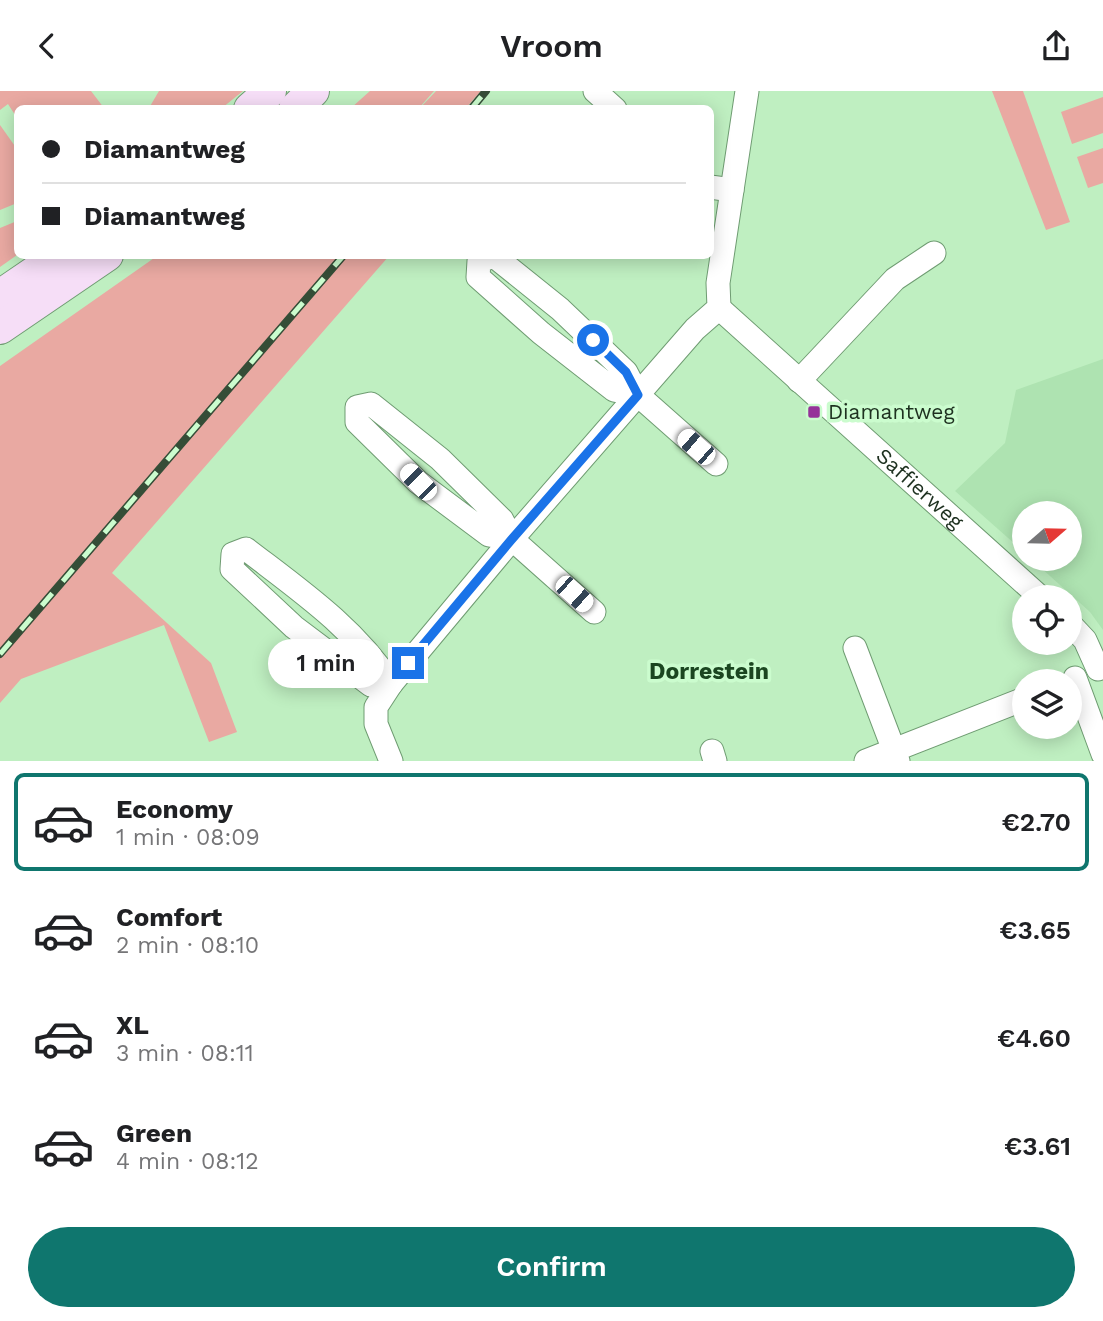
<!DOCTYPE html>
<meta charset="utf-8">
<style>
body{margin:0;font-family:"Work Sans",sans-serif;background:#f2f2f2;color:#202124;height:100vh;display:flex;flex-direction:column;font-size:26px;white-space:nowrap}
*{box-sizing:border-box;margin:0}
p{font-size:23px;color:#757577}
.icon{flex:none;width:38px;height:38px;fill:none;stroke:currentColor;stroke-width:2;stroke-linecap:round;stroke-linejoin:round}
.map{position:relative;height:670px;overflow:hidden}
.panel{display:flex;flex-direction:column;background:#fff;flex:1}
.panel>*{flex:none}
.hud{position:absolute;left:14px;top:14px;width:700px;height:154px;border-radius:10px;box-shadow:0 4px 18px #0003;display:grid;align-content:center;height:154px;padding:0 28px;background:#fff}
.needle{width:46px;rotate:70deg}
.controls{position:absolute;left:1012px;top:410px;display:grid;gap:14px}
.controls a{display:grid;place-items:center;width:70px;height:70px;border-radius:50%;background:#fff;box-shadow:0 4px 18px #0003;font-size:35px}
.end{position:absolute;width:32px;height:32px;margin:-16px;border:9px solid #1a73e8;background:#fff;box-shadow:0 0 0 4px #fff}
.from{border-radius:50%}
.bubble{position:absolute;height:49px;border-radius:24px;background:#fff;box-shadow:0 4px 18px #0003;font-size:23px;font-weight:600;line-height:49px;text-align:center}
.car{position:absolute;width:21px;height:42px;margin:-21px -10px;border-radius:9px;box-shadow:0 0 5px 2px #0007;background:linear-gradient(#fff 24%,#345 0 40%,#fff 0 76%,#345 0 86%,#fff 0)}
.hud b{display:flex;align-items:center;gap:24px;height:66px;font-size:26px}
.hud b+b{border-top:2px solid #e0e0e0}
.hud i{width:18px;height:18px;background:#202124}
ul{padding:12px 0 0;list-style:none}
li{display:flex;align-items:center;gap:21px;height:98px;margin:0 14px 10px;padding:0 14px;border:4px solid transparent;border-radius:10px}
li div{flex:1}
li b{display:block;font-size:26px}
li em{font-style:normal;font-weight:600}
li.current{border-color:#0f766e}
li>.icon{width:63px;height:63px;stroke-width:1.5}
.primary-button{display:flex;gap:14px;margin-top:auto;padding:14px 28px}
.primary-button a{flex:1;height:80px;border-radius:42px;background:#0f766e;color:#fff;font-size:28px;font-weight:600;line-height:80px;text-align:center}
header{display:flex;justify-content:space-between;align-items:center;height:91px;padding:0 28px;background:#fff;font-size:32px;font-weight:600}
.map>svg:first-child{display:block}
.built{fill:#aee3b1}
.green{fill:#e9a9a2}
.lines{fill:none;stroke-linecap:round;stroke-linejoin:round}
.street-casing{stroke:#6f9c72;stroke-width:25}
.secondary-casing{stroke:#6f9c72;stroke-width:34}
.street{stroke:#fff;stroke-width:23}
.secondary{stroke:#f6def7;stroke-width:32}
.rail-casing{stroke:#354d37;stroke-width:8}
.rail{stroke:#cbfcce;stroke-width:5;stroke-dasharray:16;stroke-linecap:butt}
.route{stroke:#1a73e8;stroke-width:9}
.poi-dot{fill:#953299;stroke:#cbfcce;stroke-width:2.5}
.labels{text-anchor:middle;stroke-width:7;stroke-linejoin:round;paint-order:stroke}
.poi-label{font-size:21px;fill:#1e3120;stroke:#cbfcce;text-anchor:start}
.street-label{font-size:21px;fill:#1e3120;stroke:#cbfcce}
.neighbourhood-label{font-size:23px;font-weight:bold;fill:#1b4620;stroke:#cbfcce}
</style>
<header><svg class="icon" aria-label="back" viewBox="0 0 24 24"><path d="M15 5l-7 7 7 7"/></svg>Vroom<svg class="icon" aria-label="share" viewBox="0 0 24 24"><path d="M12 15V3M7 8l5-5 5 5M5 13v7h14v-7"/></svg></header>
<div class="map">
<svg width="1103" height="670" viewBox="0 0 1103 670">
<rect width="100%" height="100%" fill="#bfefc1"/>
<path class="built" d="M1103,268v271l-13,-18 -60,-54h39v-45h-45v39l-69,-61 50,-48 11,-53z"/>
<g class="green">
<path d="M0,0h91l13,17 -86,1 -1,9 -9,-14 -8,6z"/>
<path d="M159,0h84l-21,17h-73z"/>
<path d="M370,0h64l-15,17h-68z"/>
<path d="M436,0h45l-15,17h-46z"/>
<path d="M992,0h31l47,131 -24,8z"/>
<path d="M1103,6v36l-31,11 -11,-32z"/>
<path d="M0,34l17,24v54l-17,7z"/>
<path d="M1103,57v35l-15,5 -11,-31z"/>
<path d="M17,130v34l-17,12v-39z"/>
<path d="M157,165h232l-277,317 99,90 26,69 -28,10 -45,-117 -143,54 -21,24v-337z"/>
</g>
<g class="lines">
<defs>
<g id="street">
<path d="M595,0l20,18"/>
<path d="M710,96l22,3"/>
<path id="s1" d="M719,217l321,289"/>
<path d="M799,290l96,-102 39,-26"/>
<path d="M638,304l-24,-5 -73,-57 -63,-56 1,-16 15,-5 66,53 66,63 12,23 78,69"/>
<path d="M512,448l-23,-4 -71,-53 -61,-60v-15l14,-3 69,55 62,61 10,19 82,73"/>
<path d="M246,458c52,40 109,79 145,135l-20,1 -77,-58 -62,-58 1,-15z"/>
<path d="M1069,532l16,17 13,29"/>
<path d="M855,557l43,113"/>
<path d="M1075,587l28,76"/>
<path d="M712,660l3,10"/>
<path d="M391,670l-15,-37v-17l15,-23 121,-145 183,-210 24,-21 -1,-25 29,-192"/>
<path d="M866,670l158,-62"/>
</g>
<g id="secondary">
<path d="M250,18l20,-18"/>
<path d="M295,18l18,-18"/>
<path d="M0,205l60,-41"/>
<path d="M0,237l107,-73"/>
</g>
</defs>
<use href="#street" class="street-casing"/>
<use href="#secondary" class="secondary-casing"/>
<use href="#street" class="street"/>
<use href="#secondary" class="secondary"/>
<defs>
<g id="rail">
<path d="M471,18l15,-18"/>
<path d="M0,563l344,-399"/>
</g>
</defs>
<use href="#rail" class="rail-casing"/>
<use href="#rail" class="rail"/>
</g>
<g class="lines">
<path class="route" d="M408,572l104,-124 126,-144 -12,-23 -33,-32"/>
</g>
<rect class="poi-dot" x="807" y="314" width="14" height="14" rx="3.5"/>
<g class="labels">
<g class="poi-label">
<text x="828" y="328">Diamantweg</text>
</g>
<g class="street-label">
<text dy="7" stroke="none"><textPath href="#s1" startOffset="270">Saffierweg</textPath></text>
</g>
<g class="neighbourhood-label">
<text x="709" y="588">Dorrestein</text>
</g>
</g>
</svg>
<div class="controls">
<a><svg class="needle" viewBox="-14 -14 28 28"><path d="M0-13l5 13h-10z" fill="#e53935"/><path d="M0 13l5-13h-10z" fill="#757577"/></svg></a>
<a><svg class="icon" aria-label="locate" viewBox="0 0 24 24"><circle cx="12" cy="12" r="6"/><path d="M12 2v4M12 18v4M2 12h4M18 12h4"/></svg></a>
<a><svg class="icon" aria-label="layers" viewBox="0 0 24 24"><path d="M12 4l9 5-9 5-9-5zM3 14l9 5 9-5"/></svg></a>
</div>
<i class="end from" style="left:593px;top:249px"></i>
<i class="end" style="left:408px;top:572px"></i>
<div class="bubble" style="left:268px;top:548px;width:116px">1 min</div>
<i class="car" style="left:696px;top:356px;rotate:311deg"></i>
<i class="car" style="left:418px;top:391px;rotate:315deg"></i>
<i class="car" style="left:574px;top:503px;rotate:132deg"></i>
<div class="hud">
<b><i class="from"></i>Diamantweg</b>
<b><i></i>Diamantweg</b>
</div>
</div>
<section class="panel">
<ul>
<li class="current"><svg class="icon" aria-label="car" viewBox="0 0 24 24"><path d="M5 17H2v-5l4-1 3-4h7l3 4 3 1v5h-3M9 17h6M6 11h13"/><circle cx="7" cy="17" r="2"/><circle cx="17" cy="17" r="2"/></svg><div><b>Economy</b><p>1 min · 08:09</p></div><em>€2.70</em></li>
<li><svg class="icon" aria-label="car" viewBox="0 0 24 24"><path d="M5 17H2v-5l4-1 3-4h7l3 4 3 1v5h-3M9 17h6M6 11h13"/><circle cx="7" cy="17" r="2"/><circle cx="17" cy="17" r="2"/></svg><div><b>Comfort</b><p>2 min · 08:10</p></div><em>€3.65</em></li>
<li><svg class="icon" aria-label="car" viewBox="0 0 24 24"><path d="M5 17H2v-5l4-1 3-4h7l3 4 3 1v5h-3M9 17h6M6 11h13"/><circle cx="7" cy="17" r="2"/><circle cx="17" cy="17" r="2"/></svg><div><b>XL</b><p>3 min · 08:11</p></div><em>€4.60</em></li>
<li><svg class="icon" aria-label="car" viewBox="0 0 24 24"><path d="M5 17H2v-5l4-1 3-4h7l3 4 3 1v5h-3M9 17h6M6 11h13"/><circle cx="7" cy="17" r="2"/><circle cx="17" cy="17" r="2"/></svg><div><b>Green</b><p>4 min · 08:12</p></div><em>€3.61</em></li>
</ul>
<div class="primary-button"><a>Confirm</a></div>
</section>
